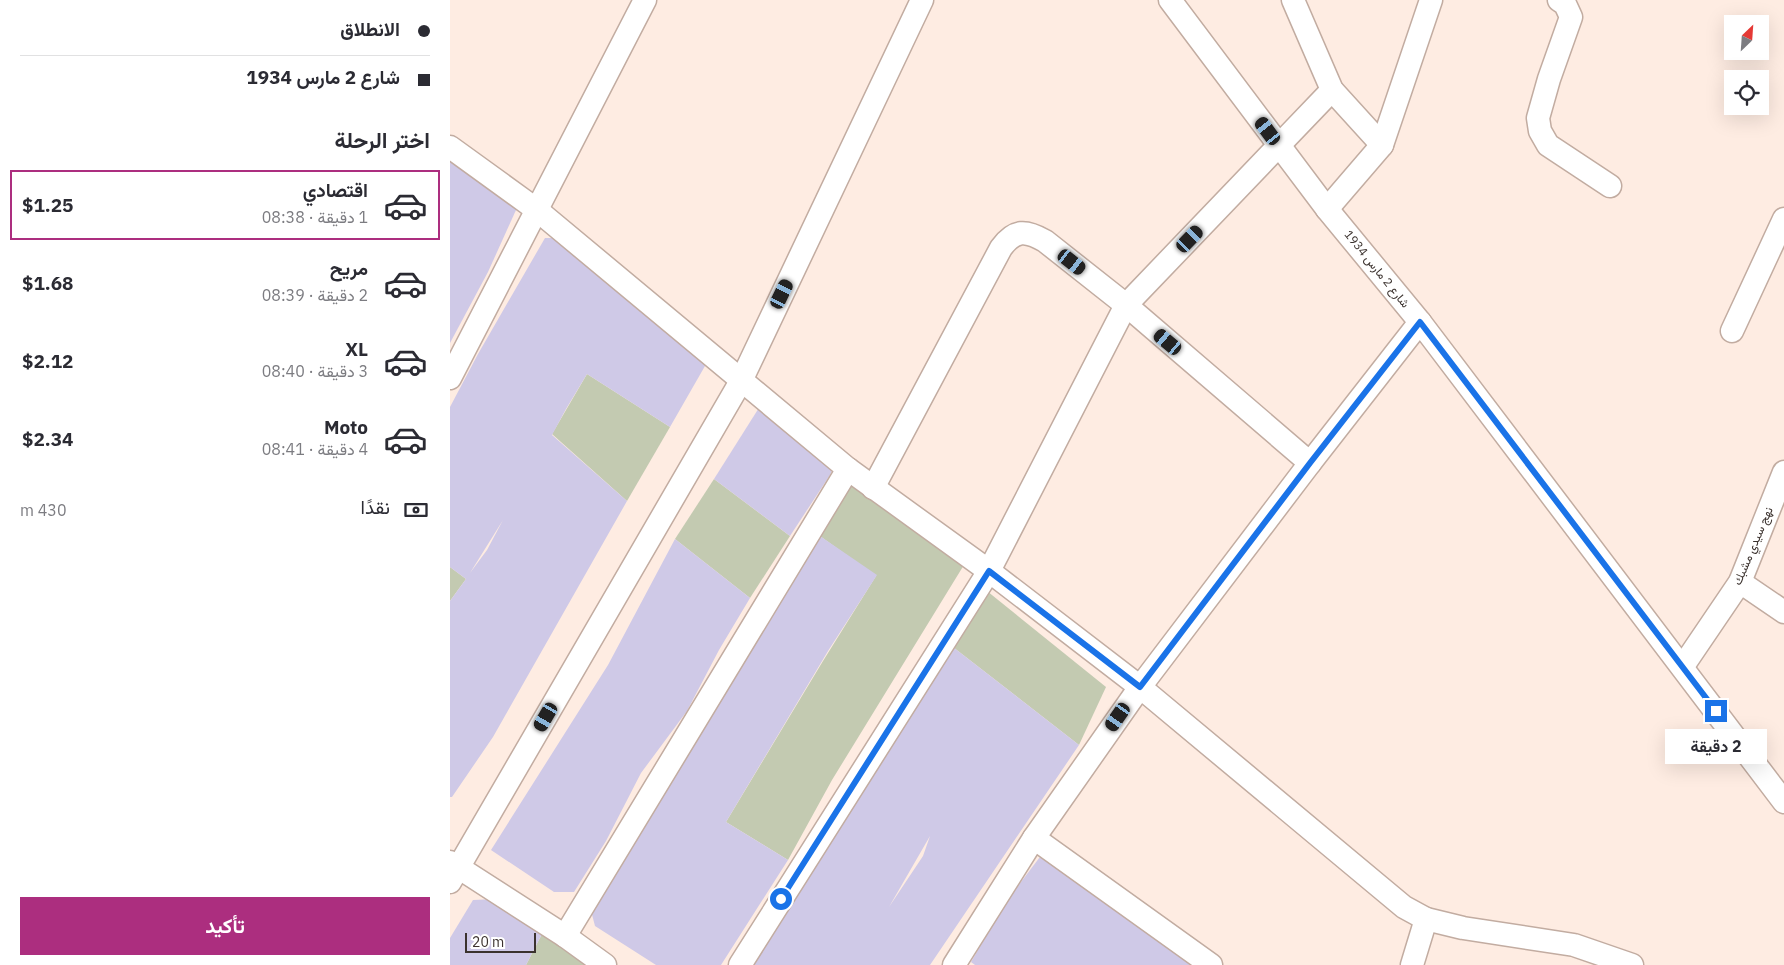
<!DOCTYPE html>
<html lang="ar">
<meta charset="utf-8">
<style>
body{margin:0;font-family:"IBM Plex Sans",Vazirmatn,sans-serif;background:#f7f7f7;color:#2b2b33;direction:rtl;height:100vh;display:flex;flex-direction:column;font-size:19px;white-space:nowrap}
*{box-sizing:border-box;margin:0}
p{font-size:16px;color:#7c7c81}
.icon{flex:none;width:28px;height:28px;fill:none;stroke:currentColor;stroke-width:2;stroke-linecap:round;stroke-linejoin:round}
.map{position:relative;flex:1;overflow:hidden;direction:ltr}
.sheet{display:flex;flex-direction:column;background:#fff;width:450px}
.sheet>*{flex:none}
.hud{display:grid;align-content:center;height:110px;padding:0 20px;background:#fff}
.needle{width:32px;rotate:25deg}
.tools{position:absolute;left:1274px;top:15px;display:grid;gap:10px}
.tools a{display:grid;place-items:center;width:45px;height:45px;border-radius:0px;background:#fff;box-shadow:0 5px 20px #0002;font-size:25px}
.scale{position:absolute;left:15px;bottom:12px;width:71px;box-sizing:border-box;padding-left:5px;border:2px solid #3b322e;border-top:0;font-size:14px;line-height:18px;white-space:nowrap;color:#3b322e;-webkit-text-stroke:4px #fff;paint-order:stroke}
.end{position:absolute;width:22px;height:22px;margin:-11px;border:6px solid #1a73e8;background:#fff;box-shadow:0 0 0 2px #fff}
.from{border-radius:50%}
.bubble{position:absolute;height:35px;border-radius:0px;background:#fff;box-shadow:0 5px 20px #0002;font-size:16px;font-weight:700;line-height:35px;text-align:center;direction:rtl}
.car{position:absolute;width:15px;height:30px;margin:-15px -8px;border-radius:6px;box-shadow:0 0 4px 1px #0007;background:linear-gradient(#222 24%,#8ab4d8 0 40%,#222 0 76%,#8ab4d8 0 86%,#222 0)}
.hud b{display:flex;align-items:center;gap:18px;height:48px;font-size:19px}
.hud b+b{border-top:1px solid #e1e1e2}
.hud i{width:12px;height:12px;background:#2b2b33}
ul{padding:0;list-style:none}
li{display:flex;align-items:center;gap:15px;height:70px;margin:0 10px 8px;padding:0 10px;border:2px solid transparent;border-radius:0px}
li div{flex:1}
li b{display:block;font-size:19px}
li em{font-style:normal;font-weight:700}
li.on{border-color:#ac2e7f}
li>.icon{width:45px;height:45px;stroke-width:1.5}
h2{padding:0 20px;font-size:22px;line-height:60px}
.pay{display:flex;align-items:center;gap:12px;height:55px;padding:0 20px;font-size:19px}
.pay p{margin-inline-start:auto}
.primary-button{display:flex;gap:10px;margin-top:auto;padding:10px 20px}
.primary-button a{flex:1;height:58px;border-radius:0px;background:#ac2e7f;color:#fff;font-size:20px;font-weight:700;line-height:58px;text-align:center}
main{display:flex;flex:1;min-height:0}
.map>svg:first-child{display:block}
.green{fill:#c3cab1}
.building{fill:#cfc9e7;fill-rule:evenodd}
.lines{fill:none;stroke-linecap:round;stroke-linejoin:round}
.minor-casing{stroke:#c2aca1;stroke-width:25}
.minor{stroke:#fff;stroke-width:22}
.route{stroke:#1a73e8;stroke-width:6}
.labels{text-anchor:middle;stroke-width:4;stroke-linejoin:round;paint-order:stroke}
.street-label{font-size:12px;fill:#3b322e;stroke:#fff}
</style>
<main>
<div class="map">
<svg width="1334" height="965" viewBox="0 0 1334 965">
<rect width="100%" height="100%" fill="#feece2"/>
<g class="green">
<path d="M137,374l83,53 -43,74 -75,-67z"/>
<path d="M264,479l76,57 -40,62 -75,-59z"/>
<path d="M406,482l111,78 -135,220 -44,80 -62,-38 97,-161 53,-85 -59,-42 31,-50z"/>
<path d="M0,567l16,12 -16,22z"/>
<path d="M532,587l124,100 -27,58 -130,-101z"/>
<path d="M93,932l49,33h-66z"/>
</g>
<g class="building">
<path d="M0,152l65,45 1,13 -28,62 -38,71z"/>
<path d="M95,238h16l142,117 2,11 -35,61 -83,-53 -21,35 -14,26 75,66 -134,236 -41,60h-2v-196l16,-22 -16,-12v-160l28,-53zM53,520l-16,30 -17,23z"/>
<path d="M312,403l73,60 -5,12 -40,61 -76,-57z"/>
<path d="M367,534l60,41 -49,76 -102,171 62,38 -67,105h-65l-61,-39 -5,-19z"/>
<path d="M225,539l75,59 -31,52 -32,61 -46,62 -35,68 -32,51h-20l-63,-42 117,-185z"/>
<path d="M499,644l130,101 -149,220h-180zM480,836l-7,20 -34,51z"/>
<path d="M596,849l161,116h-232l-4,-3 34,-59z"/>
<path d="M45,899l48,33 -17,33h-76v-27l23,-38z"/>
</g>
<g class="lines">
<defs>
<g id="minor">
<path d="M720,0l157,209 93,113 364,480"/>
<path d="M843,0l39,90 50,55"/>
<path d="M1109,0l6,4 6,13 -22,62 -11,39 2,13 8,14 62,41"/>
<path d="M0,147l87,63 311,259 141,102 151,116 264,220 22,12 -14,46"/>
<path d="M877,209l55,-64 49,-145"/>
<path d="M1282,331l52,-112"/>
<path d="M0,378l195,-378"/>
<path d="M423,488l128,-240c14,-19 25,-18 44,-7l81,64 184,158 110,-141"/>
<path d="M1290,582l44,30"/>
<path d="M1233,666l57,-84 44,-110"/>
<path d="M584,838l177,127"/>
<path d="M0,862l115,74 40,29"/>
<path d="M0,882l291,-501 181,-381"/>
<path d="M976,919l37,9 111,17 58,20"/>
<path d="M115,936l283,-467"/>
<path d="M290,965l249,-394 137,-266 206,-215"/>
<path d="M504,965l80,-127 106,-151 170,-224"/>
</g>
</defs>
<use href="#minor" class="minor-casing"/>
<use href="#minor" class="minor"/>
</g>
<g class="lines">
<path class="route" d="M331,899l208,-328 151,116 170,-224 110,-141 296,389"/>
</g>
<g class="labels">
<g class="street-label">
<text transform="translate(927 269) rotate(51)" y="4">شارع 2 مارس 1934</text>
<text transform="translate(1303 546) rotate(-67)" y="4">نهج سيدي مشبك</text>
</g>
</g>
</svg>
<div class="tools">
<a><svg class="needle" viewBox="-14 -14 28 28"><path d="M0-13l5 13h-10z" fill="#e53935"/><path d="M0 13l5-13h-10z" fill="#7c7c81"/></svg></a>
<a><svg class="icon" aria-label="locate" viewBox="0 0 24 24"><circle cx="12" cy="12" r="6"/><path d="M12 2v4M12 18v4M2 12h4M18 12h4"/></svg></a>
</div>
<div class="scale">20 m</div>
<i class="end from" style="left:331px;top:899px"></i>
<i class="end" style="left:1266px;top:711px"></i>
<div class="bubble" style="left:1215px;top:729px;width:102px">2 دقيقة</div>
<i class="car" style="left:818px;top:131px;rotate:323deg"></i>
<i class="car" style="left:740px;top:239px;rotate:44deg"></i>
<i class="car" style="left:622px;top:262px;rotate:128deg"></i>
<i class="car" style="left:332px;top:294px;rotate:26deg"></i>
<i class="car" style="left:718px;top:342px;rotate:310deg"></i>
<i class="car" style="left:96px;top:717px;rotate:210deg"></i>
<i class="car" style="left:668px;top:717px;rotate:215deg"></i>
</div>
<section class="sheet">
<div class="hud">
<b><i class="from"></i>الانطلاق</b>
<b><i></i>شارع 2 مارس 1934</b>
</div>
<h2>اختر الرحلة</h2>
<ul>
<li class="on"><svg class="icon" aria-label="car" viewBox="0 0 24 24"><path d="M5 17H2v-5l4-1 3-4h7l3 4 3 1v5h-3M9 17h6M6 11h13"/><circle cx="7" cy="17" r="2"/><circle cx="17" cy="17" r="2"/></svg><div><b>اقتصادي</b><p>1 دقيقة · 08:38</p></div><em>$1.25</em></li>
<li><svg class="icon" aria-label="car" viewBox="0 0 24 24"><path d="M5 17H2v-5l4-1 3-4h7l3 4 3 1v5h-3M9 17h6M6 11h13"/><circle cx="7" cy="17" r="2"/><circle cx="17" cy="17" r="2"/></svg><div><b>مريح</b><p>2 دقيقة · 08:39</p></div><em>$1.68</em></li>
<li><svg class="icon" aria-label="car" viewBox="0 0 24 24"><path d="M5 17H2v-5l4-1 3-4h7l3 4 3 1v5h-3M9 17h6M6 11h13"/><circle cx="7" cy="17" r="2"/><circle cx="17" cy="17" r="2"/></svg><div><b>XL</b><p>3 دقيقة · 08:40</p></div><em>$2.12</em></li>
<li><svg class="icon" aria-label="car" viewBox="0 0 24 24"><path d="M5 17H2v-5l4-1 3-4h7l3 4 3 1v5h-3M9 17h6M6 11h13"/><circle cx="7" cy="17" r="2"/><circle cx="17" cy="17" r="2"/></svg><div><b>Moto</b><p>4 دقيقة · 08:41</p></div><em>$2.34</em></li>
</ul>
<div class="pay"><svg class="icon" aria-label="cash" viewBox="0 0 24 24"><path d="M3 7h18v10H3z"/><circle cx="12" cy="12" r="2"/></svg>نقدًا<p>430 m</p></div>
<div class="primary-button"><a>تأكيد</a></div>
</section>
</main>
